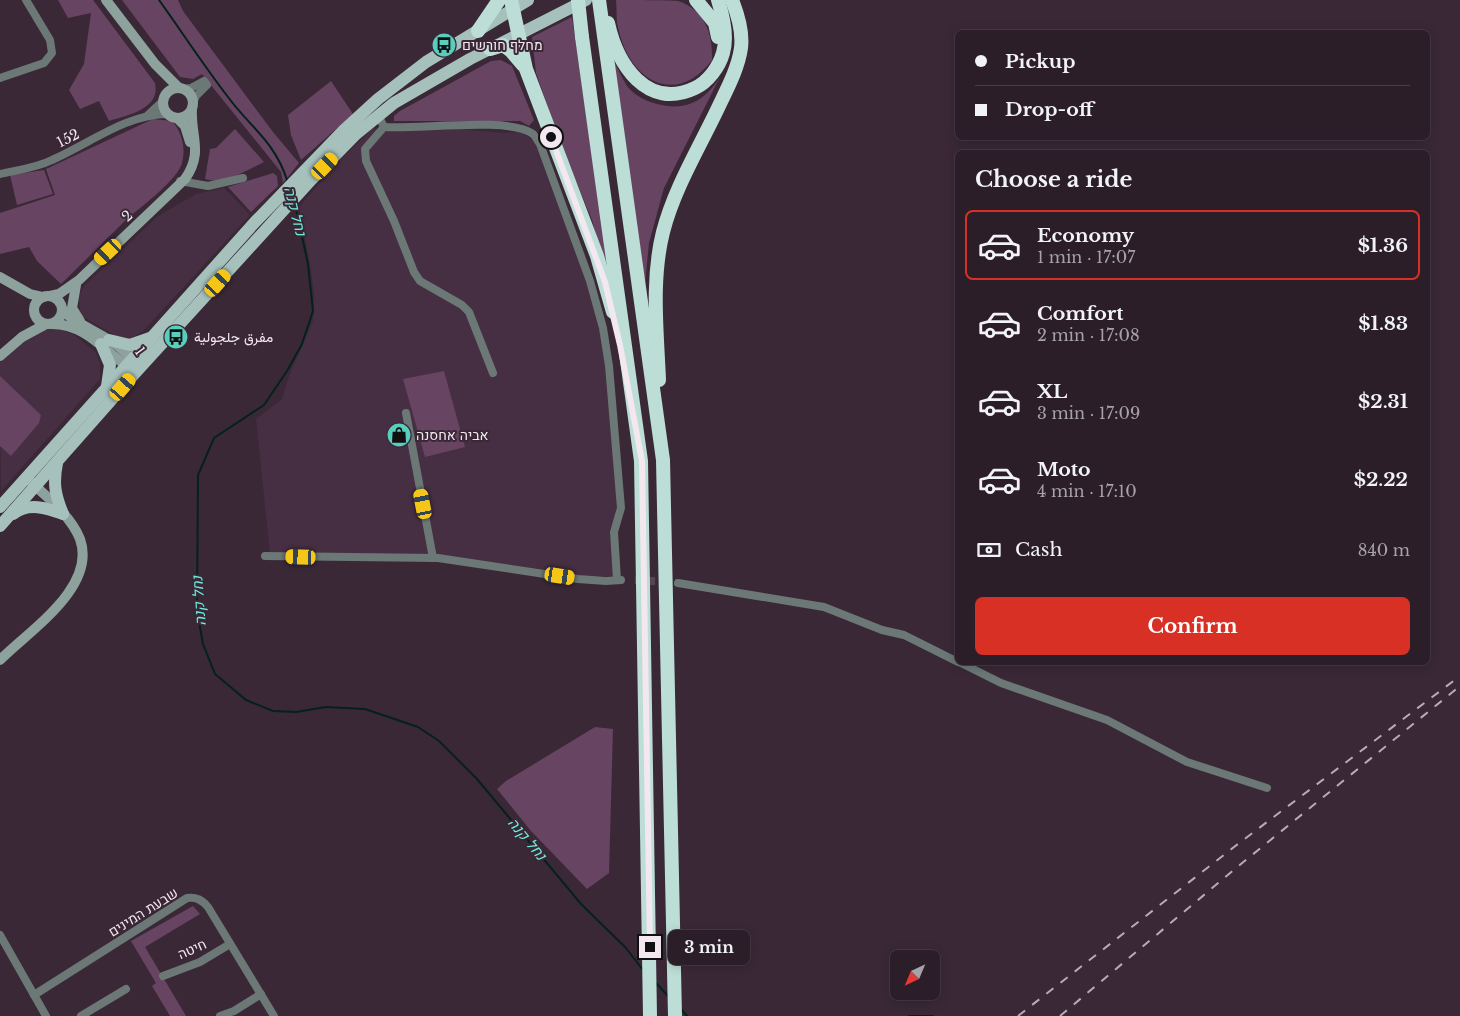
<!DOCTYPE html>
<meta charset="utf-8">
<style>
body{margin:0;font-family:"Libre Baskerville",Vazirmatn,Heebo,serif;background:#342731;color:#f1f3f6;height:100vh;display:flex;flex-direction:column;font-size:19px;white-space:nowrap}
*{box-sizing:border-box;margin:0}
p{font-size:16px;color:#a6a2a8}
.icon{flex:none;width:28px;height:28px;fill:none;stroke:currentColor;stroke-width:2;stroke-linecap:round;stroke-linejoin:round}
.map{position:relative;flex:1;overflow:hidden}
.panel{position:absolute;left:955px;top:150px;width:475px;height:515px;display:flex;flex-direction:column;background:#2c1e29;border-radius:8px;box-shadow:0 2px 12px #0003,0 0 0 1px #483c46}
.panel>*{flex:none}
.top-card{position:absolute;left:955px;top:30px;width:475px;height:110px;border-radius:8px;box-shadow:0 2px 12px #0003,0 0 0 1px #483c46;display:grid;align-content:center;height:110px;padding:0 20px;background:#2c1e29}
.needle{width:32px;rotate:224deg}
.buttons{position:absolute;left:890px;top:950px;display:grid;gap:10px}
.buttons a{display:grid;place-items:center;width:50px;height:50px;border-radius:8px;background:#2c1e29;box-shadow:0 2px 12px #0003,0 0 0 1px #483c46;font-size:25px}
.end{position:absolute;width:22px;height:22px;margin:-11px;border:6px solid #f3e7f0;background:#111;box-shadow:0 0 0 2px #111}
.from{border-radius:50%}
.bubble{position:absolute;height:35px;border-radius:8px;background:#2c1e29;box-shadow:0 2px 12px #0003,0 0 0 1px #483c46;font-size:16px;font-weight:800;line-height:35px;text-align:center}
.car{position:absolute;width:15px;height:30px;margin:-15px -8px;border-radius:6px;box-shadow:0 0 4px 1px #0007;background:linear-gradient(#f5c518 24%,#345 0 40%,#f5c518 0 76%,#345 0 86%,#f5c518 0)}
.top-card b{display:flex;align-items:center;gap:18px;height:48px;font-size:19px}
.top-card b+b{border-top:1px solid #483c46}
.top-card i{width:12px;height:12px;background:#f1f3f6}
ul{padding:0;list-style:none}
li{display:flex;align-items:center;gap:15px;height:70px;margin:0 10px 8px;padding:0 10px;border:2px solid transparent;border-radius:8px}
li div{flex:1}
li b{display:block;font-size:19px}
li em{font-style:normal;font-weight:800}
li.current{border-color:#d93025}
li>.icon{width:45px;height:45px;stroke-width:1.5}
h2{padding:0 20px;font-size:22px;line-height:60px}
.pay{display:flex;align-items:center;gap:12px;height:55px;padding:0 20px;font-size:19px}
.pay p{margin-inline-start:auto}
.primary-button{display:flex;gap:10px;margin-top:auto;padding:10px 20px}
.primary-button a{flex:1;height:58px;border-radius:8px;background:#d93025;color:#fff;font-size:20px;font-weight:800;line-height:58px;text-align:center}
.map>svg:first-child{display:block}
.built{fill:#462f42}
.green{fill:#674461}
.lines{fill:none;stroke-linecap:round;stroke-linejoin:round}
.stream{stroke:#04211d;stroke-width:2}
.street-tunnel{stroke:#564553;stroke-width:8;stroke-dasharray:8 4;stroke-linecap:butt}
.street{stroke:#6b7875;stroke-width:8}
.secondary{stroke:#8da19d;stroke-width:10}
.primary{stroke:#a6c1bc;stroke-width:12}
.highway{stroke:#bdded7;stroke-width:14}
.rail{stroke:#b9abb6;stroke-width:2;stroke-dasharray:9 9;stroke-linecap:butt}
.highway-bridge{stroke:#bdded7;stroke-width:14}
.route{stroke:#f3e7f0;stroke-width:6}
.labels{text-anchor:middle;stroke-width:4;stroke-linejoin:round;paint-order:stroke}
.poi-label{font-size:14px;fill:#f3e7f0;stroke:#3a2837;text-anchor:start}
.street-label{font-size:14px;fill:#f3e7f0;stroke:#3a2837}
.water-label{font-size:15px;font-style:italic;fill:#6df0dd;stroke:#3a2837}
</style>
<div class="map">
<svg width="1460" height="1016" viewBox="0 0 1460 1016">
<rect width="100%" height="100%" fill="#3a2837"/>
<g class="built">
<path d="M430,127l75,6 16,-1 18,13 41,115 22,76 16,171 -8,24 3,45h-27l-130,-19 -186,-4 -14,-134 26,-20 7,-23 24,-55 1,-27 -4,-31 -11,-56 41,-47 33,-32 13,3z"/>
<path d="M224,188l26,27 -107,116 -13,8 -14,-3 -36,-21 -1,-19 6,-11 73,-69 38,-22z"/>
<path d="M45,329h13l15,5 14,11 8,7 5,10v17l-99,112 -1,-129 28,-24z"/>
</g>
<g class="green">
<path d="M58,0h35l62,83c6,26 -27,32 -46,38l-10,-20 -19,8 -11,-19 15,-26 7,-51 -23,5z"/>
<path d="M122,0h56l5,11 90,121 26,31 -16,20 -2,-11 -79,-98 -9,5 -13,-2z"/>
<path d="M616,0c14,0 51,0 62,1 27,9 35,33 34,59 -37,49 -84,19 -94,-33 -2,-8 -1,-18 -2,-27z"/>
<path d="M572,17l41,283 -21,-80 -31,-75 -25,-72 -4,-36z"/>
<path d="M501,60l11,6 22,54 -5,6 -9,-5h-126v-5l6,-5 91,-50z"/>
<path d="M614,61c4,8 8,17 13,25 12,16 45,26 65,17 12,-5 21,-15 28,-26l-56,111 -15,55 -4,41z"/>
<path d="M331,81l22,33 -52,46 -10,-25 -3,-20z"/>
<path d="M153,119l19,2c10,11 14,27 10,42 -5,18 -42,44 -56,57 -22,21 -43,43 -65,64l-24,-23 -8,-14 -29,7v-41l55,-18 -9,-26z"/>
<path d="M235,129l29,33c-17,8 -40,23 -59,17l5,-30 6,-1z"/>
<path d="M44,170l9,24 -36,11 -7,-30z"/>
<path d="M273,173l4,3 1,10 -27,26 -23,-25z"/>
<path d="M444,371l21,76 -40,10 -22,-78z"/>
<path d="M0,376l41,39 -2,8 -28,33 -11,-10z"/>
<path d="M595,727l18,2 -4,144 -22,16 -56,-58 -34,-42 9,-8z"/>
<path d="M193,906l7,8 -55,33 41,69h-16l-18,-30 4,-3 -25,-42z"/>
</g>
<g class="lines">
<g class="stream">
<path d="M159,0c23,32 45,66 69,97 22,30 47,45 59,83"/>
<path d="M295,204l13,60 5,47 -11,33 -15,27 -23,34 -50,33 -16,37 -1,135 6,34 12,30 31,26 27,11 23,1 30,-5 39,2 53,18 21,14 38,38 104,125 45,44 17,22"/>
<path d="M655,982l14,15"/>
<path d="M681,1009l6,7"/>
<path d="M909,1016h24"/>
</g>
<path class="street-tunnel" d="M635,580l33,2"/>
<g class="street">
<path d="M0,78l44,-15 8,-10 -2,-13 -24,-40"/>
<path d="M184,89l7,-1 13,-7 3,4 -11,11 -3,7"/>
<path d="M148,115l15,-14"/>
<path d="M378,115l6,12 -19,22 1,12 28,60 20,51 6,9 42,24 7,7 24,61"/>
<path d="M384,127c32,3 125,-11 149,7 3,3 5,7 7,10l50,137 13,47 6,38 12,142 -7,24 3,48"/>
<path d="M0,174c17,-4 36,-6 52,-14 37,-16 74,-46 116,-46"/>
<path d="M180,181l28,5 35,-8"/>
<path d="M406,413l27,145"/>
<path d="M265,556l173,2 140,21 28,2 15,-1"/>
<path d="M678,583l146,24 58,23 22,5 54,27"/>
<path d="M959,662l42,21 106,37 80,42 80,26"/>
<path d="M0,935l46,81"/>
<path d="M163,976l37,-14 30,-18"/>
<path d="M34,995l153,-97c10,-1 15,2 21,9l66,109"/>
<path d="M81,1016l45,-27"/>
<path d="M220,1016l14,-5 27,-17"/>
</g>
<g class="secondary">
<path d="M106,0l49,64 24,24"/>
<circle cx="178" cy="103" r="15"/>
<path d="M177,118l8,8 5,16"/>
<path d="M0,277l30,17 13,3"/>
<path d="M76,285l-4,23 8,13"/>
<path d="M50,296l9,-2 20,-14 106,-101c19,-27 5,-43 7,-71"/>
<circle cx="48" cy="310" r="14"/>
<path d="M62,309c15,20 63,29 72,58"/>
<path d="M52,324c34,0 53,28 79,45"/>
<path d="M0,356l22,-19 24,-13"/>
<path d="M0,660c30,-30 97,-73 80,-121 -9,-23 -33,-42 -50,-58"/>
</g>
<g class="primary">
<path d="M109,340l21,5 20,-7"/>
<path d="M101,344l9,21 -3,21"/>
<path d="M57,463c-4,20 -2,32 6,51"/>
<path d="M0,507l255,-285 89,-92 34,-31 48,-37 102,-62"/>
<path d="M13,514c15,-12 34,-6 50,0"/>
<path d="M0,526l136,-154 175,-192 45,-46 38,-31 76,-44 116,-59"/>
</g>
<g class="highway">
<path d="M511,0l15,69 71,187 16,56"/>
<path d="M599,0l64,460 12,556"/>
<path d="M696,0l19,23 3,14"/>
<path d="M608,23c9,41 39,88 87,65 13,-6 24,-21 28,-35 5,-17 0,-37 -5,-53"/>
<path d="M478,31l21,-31"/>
<path d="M582,37l59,424 9,555"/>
<path d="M490,49l13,-4 8,6 12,14"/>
<path d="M659,380c-2,-49 -8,-100 4,-148 11,-43 36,-84 55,-124 9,-19 20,-39 23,-60 2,-16 -3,-33 -9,-48"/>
</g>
<g class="rail">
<path d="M1018,1016l216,-169 226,-171"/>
<path d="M1060,1016l176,-148 224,-182"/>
</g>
<path class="highway-bridge" d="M578,0l4,37"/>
</g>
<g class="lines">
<path class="route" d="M551,137l54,145 15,63 22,116 8,486"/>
</g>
<defs>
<symbol id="bus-disc" viewBox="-11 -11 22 22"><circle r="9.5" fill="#5acebd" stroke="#3a2837"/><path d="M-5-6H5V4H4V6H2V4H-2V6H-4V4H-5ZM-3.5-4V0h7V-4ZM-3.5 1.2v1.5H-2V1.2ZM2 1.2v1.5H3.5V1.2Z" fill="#111"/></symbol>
<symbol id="shop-disc" viewBox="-11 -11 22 22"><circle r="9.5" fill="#5acebd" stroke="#3a2837"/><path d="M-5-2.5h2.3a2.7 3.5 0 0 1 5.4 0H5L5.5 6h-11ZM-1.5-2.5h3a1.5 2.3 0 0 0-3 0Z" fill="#111"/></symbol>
</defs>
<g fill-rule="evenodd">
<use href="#bus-disc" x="430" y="31" width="28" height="28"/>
<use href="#bus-disc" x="162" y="323" width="28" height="28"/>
<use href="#shop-disc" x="385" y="421" width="28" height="28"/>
</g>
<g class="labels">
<g class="poi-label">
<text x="462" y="50">מחלף חורשים</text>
<text x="194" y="342">مفرق جلجولية</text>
<text x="416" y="440">אביה אחסנה</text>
</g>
<g class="street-label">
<text transform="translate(68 138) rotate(-27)" y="5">152</text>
<text transform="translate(127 216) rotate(-42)" y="5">2</text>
<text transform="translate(140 351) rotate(54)" y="5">1</text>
<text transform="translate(143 912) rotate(-32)" y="5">שבעת המינים</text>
<text transform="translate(192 949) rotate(-24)" y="5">חיטה</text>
</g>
<g class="water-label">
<text transform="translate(295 211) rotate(76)" y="5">נחל קנה</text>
<text transform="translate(199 601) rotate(-94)" y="5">נחל קנה</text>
<text transform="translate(527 839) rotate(50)" y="5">נחל קנה</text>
</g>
</g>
</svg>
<div class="buttons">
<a><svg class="needle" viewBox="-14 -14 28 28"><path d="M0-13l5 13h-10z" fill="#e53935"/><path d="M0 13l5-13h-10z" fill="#a6a2a8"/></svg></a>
</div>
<i class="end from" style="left:551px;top:137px"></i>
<i class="end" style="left:650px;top:947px"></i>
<div class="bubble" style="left:668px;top:930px;width:82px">3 min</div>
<i class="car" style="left:325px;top:166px;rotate:44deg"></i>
<i class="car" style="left:108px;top:252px;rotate:227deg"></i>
<i class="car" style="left:218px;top:283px;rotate:42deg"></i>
<i class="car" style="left:123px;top:387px;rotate:41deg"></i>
<i class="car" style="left:423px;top:504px;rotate:349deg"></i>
<i class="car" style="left:301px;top:557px;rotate:272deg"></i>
<i class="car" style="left:560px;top:576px;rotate:99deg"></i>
<div class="top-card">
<b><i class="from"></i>Pickup</b>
<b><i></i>Drop-off</b>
</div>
<section class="panel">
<h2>Choose a ride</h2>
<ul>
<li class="current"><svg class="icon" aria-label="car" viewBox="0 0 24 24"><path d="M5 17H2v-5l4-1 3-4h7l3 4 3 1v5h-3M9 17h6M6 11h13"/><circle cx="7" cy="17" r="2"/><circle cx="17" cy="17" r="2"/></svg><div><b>Economy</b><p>1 min · 17:07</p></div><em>$1.36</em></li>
<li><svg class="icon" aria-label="car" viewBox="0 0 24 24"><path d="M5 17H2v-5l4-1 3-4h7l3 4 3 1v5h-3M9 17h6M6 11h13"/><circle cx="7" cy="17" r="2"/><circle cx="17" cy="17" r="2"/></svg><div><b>Comfort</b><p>2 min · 17:08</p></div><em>$1.83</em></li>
<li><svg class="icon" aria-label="car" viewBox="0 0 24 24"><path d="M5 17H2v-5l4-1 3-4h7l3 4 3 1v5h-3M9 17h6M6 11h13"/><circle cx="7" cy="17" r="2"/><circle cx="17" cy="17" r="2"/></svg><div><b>XL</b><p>3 min · 17:09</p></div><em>$2.31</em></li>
<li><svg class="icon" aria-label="car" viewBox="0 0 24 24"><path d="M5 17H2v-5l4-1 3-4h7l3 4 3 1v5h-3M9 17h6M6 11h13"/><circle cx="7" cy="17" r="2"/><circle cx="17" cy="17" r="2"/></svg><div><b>Moto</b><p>4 min · 17:10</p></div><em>$2.22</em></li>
</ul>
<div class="pay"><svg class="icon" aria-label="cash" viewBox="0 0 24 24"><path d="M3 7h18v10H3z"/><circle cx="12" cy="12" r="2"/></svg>Cash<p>840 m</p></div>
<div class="primary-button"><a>Confirm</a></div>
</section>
</div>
